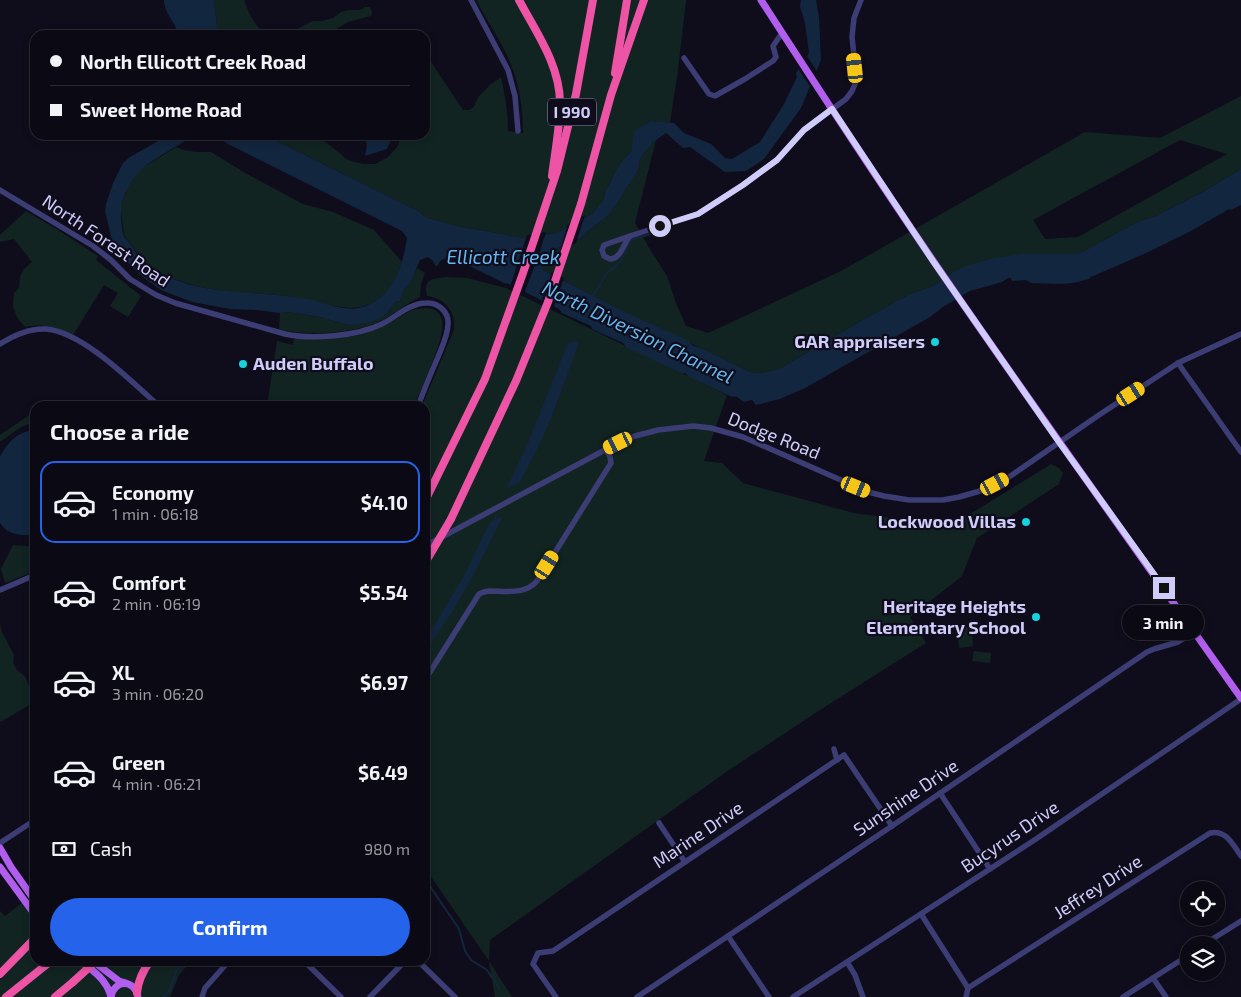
<!DOCTYPE html>
<meta charset="utf-8">
<style>
body{margin:0;font-family:"Exo 2",sans-serif;background:#191822;color:#f1f3f6;height:100vh;display:flex;flex-direction:column;font-size:19px;white-space:nowrap}
*{box-sizing:border-box;margin:0}
p{font-size:16px;color:#9a9aa0}
.icon{flex:none;width:28px;height:28px;fill:none;stroke:currentColor;stroke-width:2;stroke-linecap:round;stroke-linejoin:round}
.map{position:relative;flex:1;overflow:hidden}
.details{position:absolute;left:30px;top:401px;width:400px;height:565px;display:flex;flex-direction:column;background:#0b0a14;border-radius:15px;box-shadow:0 2px 8px #0003,0 0 0 1px #2b2b34}
.details>*{flex:none}
.top-card{position:absolute;left:30px;top:30px;width:400px;height:110px;border-radius:15px;box-shadow:0 2px 8px #0003,0 0 0 1px #2b2b34;display:grid;align-content:center;height:110px;padding:0 20px;background:#0b0a14}
.buttons{position:absolute;left:1180px;top:881px;display:grid;gap:10px}
.buttons a{display:grid;place-items:center;width:45px;height:45px;border-radius:50%;background:#0b0a14;box-shadow:0 2px 8px #0003,0 0 0 1px #2b2b34;font-size:25px}
.end{position:absolute;width:22px;height:22px;margin:-11px;border:6px solid #cfccfa;background:#111;box-shadow:0 0 0 2px #111}
.from{border-radius:50%}
.bubble{position:absolute;height:35px;border-radius:18px;background:#0b0a14;box-shadow:0 2px 8px #0003,0 0 0 1px #2b2b34;font-size:16px;font-weight:700;line-height:35px;text-align:center}
.car{position:absolute;width:15px;height:30px;margin:-15px -8px;border-radius:6px;box-shadow:0 0 4px 1px #0007;background:linear-gradient(#f5c518 24%,#345 0 40%,#f5c518 0 76%,#345 0 86%,#f5c518 0)}
.top-card b{display:flex;align-items:center;gap:18px;height:48px;font-size:19px}
.top-card b+b{border-top:1px solid #2b2b34}
.top-card i{width:12px;height:12px;background:#f1f3f6}
ul{padding:0;list-style:none}
li{display:flex;align-items:center;gap:15px;height:82px;margin:0 10px 8px;padding:0 10px;border:2px solid transparent;border-radius:15px}
li div{flex:1}
li b{display:block;font-size:19px}
li em{font-style:normal;font-weight:700}
li.current{border-color:#2563eb}
li>.icon{width:45px;height:45px;stroke-width:1.5}
h2{padding:0 20px;font-size:22px;line-height:60px}
.pay{display:flex;align-items:center;gap:12px;height:55px;padding:0 20px;font-size:19px}
.pay p{margin-inline-start:auto}
.cta{display:flex;gap:10px;margin-top:auto;padding:10px 20px}
.cta a{flex:1;height:58px;border-radius:30px;background:#2563eb;color:#fff;font-size:20px;font-weight:700;line-height:58px;text-align:center}
.map>svg:first-child{display:block}
.green{fill:#112422;fill-rule:evenodd}
.water{fill:#12263f}
.pier{fill:#0f0d1b}
.lines{fill:none;stroke-linecap:round;stroke-linejoin:round}
.stream{stroke:#12263f;stroke-width:2}
.minor{stroke:#3d3d75;stroke-width:5.5}
.major{stroke:#b15eee;stroke-width:7}
.highway{stroke:#ed54a6;stroke-width:8}
.highway-bridge{stroke:#ed54a6;stroke-width:8}
.route{stroke:#cfccfa;stroke-width:6}
.poi-dot{fill:#17d2db;stroke:#0f0d1b;stroke-width:2}
.labels{text-anchor:middle;stroke-width:4.5;stroke-linejoin:round;paint-order:stroke}
.shield{fill:#0f0d1b;stroke:#9593b7;stroke-width:1}
.shield-label{font-size:16px;font-weight:bold;fill:#cfccfa}
.street-label{font-size:18px;fill:#cfccfa;stroke:#0f0d1b}
.poi-label{font-size:18px;font-weight:bold;fill:#cfccfa;stroke:#0f0d1b;text-anchor:end}
.water-label{font-size:19px;font-style:italic;fill:#65b7ef;stroke:#0f0d1b}
</style>
<div class="map">
<svg width="1241" height="997" viewBox="0 0 1241 997">
<rect width="100%" height="100%" fill="#0f0d1b"/>
<g class="green">
<path d="M214,0h30c5,14 11,28 25,35h-51z"/>
<path d="M476,0h210l-8,70 -8,53 -19,-2 -16,10 -4,20 -12,14 -14,27 -1,7 -12,15 -36,19 -32,5 -67,-12 -32,-9 -5,-5 -147,-73 -14,-4h58l31,25 15,4h12l13,-7 10,-11 3,-11h24v-82l38,57h6l4,-2 6,-12 11,-11 11,-8c4,18 7,35 7,54l15,2c0,-23 -3,-47 -12,-68 -9,-23 -24,-44 -35,-65z"/>
<path d="M365,7h5l2,5 -1,4 -23,6 -15,9h-13l-11,4h-38l22,-4 20,-10h9l11,-3 8,-6 8,-2h11z"/>
<path d="M1241,96v73l-40,24 -45,23 -17,5 -59,32 -127,19 -18,13 -27,10 -42,23 -87,51 -17,4 -12,-1 -48,-24c-10,-3 -18,-9 -28,-13 -45,-19 -87,-43 -131,-65l-2,-4 5,-13 35,-15 7,-7 21,-16 29,-44 2,-12 12,-16 4,-3 -21,83 16,28 16,25 9,27 10,23 22,7 133,-62 244,-139 75,6zM1180,140l47,14 -149,83 -33,2 -12,-19z"/>
<path d="M176,147l7,3 13,2h15l36,22 56,30 30,8 41,18 28,32 -5,13 -7,12 -7,9 -11,7 -11,4 -11,1 -22,-3 -17,-5 -24,-4 -22,-2 -35,-2 -30,-5 -30,-9 -25,-14 -21,-29 -3,-24v-7l10,-23 4,-6 6,-6z"/>
<path d="M26,211l32,19 40,26 -2,4 45,36 -13,21 -18,-11 8,-13 -14,-8 -31,50c-16,-8 -31,-12 -48,-8l-7,-8 -5,-12 1,-14 5,-5 1,-11 3,-7 9,-8 -18,-23 -14,3v-7z"/>
<path d="M417,268l8,5 -4,11 -1,13c-13,6 -24,16 -37,23 -31,15 -71,15 -104,10l1,-17 8,-1 32,5 28,8 36,-9 12,-14 4,-1 4,-12 6,-5z"/>
<path d="M445,277l22,1 39,10 221,107 -23,66 18,2 21,20 111,30 81,11 24,-3 92,-57 8,4 4,5 -4,11 -82,54 -15,38 -52,41 16,26 -103,65 -97,64 -236,168 -1,21 23,36h-17l-6,-36 -64,-93v-462h-3l32,-76c2,-18 -9,-32 -27,-34 -4,-19 6,-16 18,-19z"/>
<path d="M425,308c9,0 16,4 17,13 4,16 -21,68 -28,85h-147l10,-65 16,4 1,-6h26l62,-12 30,-17z"/>
<path d="M31,414l1,9 -11,4 -21,15v-7z"/>
<path d="M13,545l22,2v24l-30,12 -4,-14z"/>
<path d="M0,625l2,7 12,23 -1,8 4,7 8,6 8,21v6l-33,19z"/>
<path d="M971,625l2,21 -14,2 -2,-20z"/>
<path d="M974,651l17,2 -1,10 -18,-2z"/>
<path d="M35,893v68h156l-12,14 -9,22h-170v-86l5,5z"/>
</g>
<g class="water">
<path d="M164,0h50l4,35h-40c-1,-12 -14,-21 -14,-35z"/>
<path d="M801,0h15l3,18 2,42 -20,48 -37,51 -18,12 -21,1 -35,-25 -7,1 -17,-15 -14,10 -12,16 -2,12 -29,44 -21,16 -7,7 -35,15 -4,13 1,4 80,41 62,28 9,7 8,2 48,24 12,1 17,-4 87,-51 42,-23 27,-10 18,-13 13,-6 24,-7 30,-5h52l8,-1 59,-32 17,-5 45,-23 40,-24v36l-10,5 -2,-1 -38,22 -47,23 -53,23 -2,2 -16,4 -13,1 -29,-1 -5,-3 -14,1 -1,-3h-3l-6,4 -32,9 -27,16 -13,10 -125,71 -25,11 -24,6 -4,-5 -8,2 -7,-5 -7,-1 -41,-19 -4,-4 -2,1 -56,-26 -4,-5 -31,-14 -1,-3 -29,-13 -3,-4 -50,-25 -5,-1 -53,-26 -10,3 -4,6 -2,-1 -3,-5 -4,-3 -8,3 -10,24 -6,5 -4,12 -4,1 -12,14 -12,6 -24,3 -28,-8 -32,-5 -8,1 -23,-3 -27,-1 -38,-7 -31,-12 -21,-15 -16,-16 -9,-11 -3,-7 -7,-30 1,-7 7,-21 10,-20 7,-6 30,-17 6,-5h25c-6,7 -13,10 -21,15 -26,16 -37,22 -48,52 -2,7 -1,26 2,34 2,3 5,6 7,9 4,6 8,13 13,18 4,5 11,7 16,10 40,21 84,18 127,23 7,1 15,2 22,3 17,4 35,13 53,8 30,-8 41,-41 45,-69l-5,-7 -176,-88 -3,-3 -9,-5h45l14,4 147,73 5,5 32,9 67,12 32,-5 36,-19 12,-15 1,-7 14,-27 12,-14 3,-20 17,-10 23,2 10,10 27,11 14,14 7,1 28,-17 24,-38 13,-27 -1,-4 13,-20 -4,-30 -5,-17z"/>
<path d="M363,135h20l5,2 2,5 -3,7 -22,7c2,-8 3,-14 -2,-21z"/>
<path d="M574,341l5,2 -28,75 -13,30 -18,34 -14,7 21,-44 41,-102z"/>
<path d="M35,430v105c-15,0 -26,1 -35,-12v-67c9,-15 17,-24 35,-26z"/>
<path d="M503,516l-28,56 -23,40 -27,40v-11l40,-67 25,-52z"/>
</g>
<g class="pier">
<path d="M805,53l13,20 -7,15 -14,-21z"/>
<path d="M585,215l-9,28 -16,7 8,-26z"/>
<path d="M546,232l-7,22 -15,40 -14,-7 17,-52z"/>
<path d="M552,272l12,6 -11,31 -12,-6z"/>
</g>
<g class="lines">
<g class="stream">
<path d="M593,296l14,-23 14,-12 9,-21 28,-8"/>
<path d="M494,522l2,-6"/>
<path d="M425,879l34,50 6,22 6,9 16,10 12,18"/>
<path d="M164,997l6,-7 6,-19 8,-10"/>
</g>
<g class="minor">
<path d="M471,0l37,70 7,26 3,35"/>
<path d="M684,58l25,36 6,2 30,-17 28,-18 3,-4 -3,-11 9,-13"/>
<path d="M0,190l93,56 18,14 19,19 26,16 19,8 110,31c27,6 72,2 97,-10 14,-7 28,-21 44,-21 12,-1 23,9 22,21 0,11 -6,23 -10,33 -7,16 -14,33 -20,49"/>
<path d="M630,236l68,-22 45,-29 34,-25 27,-30 42,-31 6,-8 3,-7 1,-9 -4,-38 2,-19 7,-18"/>
<path d="M630,236c-7,8 -9,23 -20,23l-6,-3 -2,-6 2,-5z"/>
<path d="M0,344c14,-9 29,-16 46,-15 37,3 86,53 113,77"/>
<path d="M1178,363l63,89"/>
<path d="M425,546l193,-103 17,-7 23,-6 35,-4 18,2 32,9 125,55 16,4 25,4h34l16,-3 21,-6 29,-14 90,-62 79,-52 63,-29"/>
<path d="M0,590l35,-15"/>
<path d="M425,680l54,-86 5,-2 5,-1c17,0 36,4 48,-10l74,-118 -1,-6 -4,-8"/>
<path d="M834,749l3,11"/>
<path d="M940,793l50,76"/>
<path d="M659,823l26,39"/>
<path d="M0,843l35,-23"/>
<path d="M921,914l47,74 -2,9"/>
<path d="M728,936l41,61"/>
<path d="M1203,945l38,-24"/>
<path d="M304,961l37,36"/>
<path d="M418,961l37,36"/>
<path d="M847,962l8,13 8,22"/>
<path d="M1153,978l13,19"/>
<path d="M968,988l242,-155c16,-4 23,12 31,23"/>
<path d="M202,997l3,-9 24,-27"/>
<path d="M370,997l35,-36"/>
<path d="M556,997l-23,-33 5,-11 15,-2 291,-196 48,71"/>
<path d="M637,997l255,-171 255,-174 7,-3 24,-7 17,-10"/>
<path d="M793,997l243,-158 205,-140"/>
<path d="M1123,997l66,-42"/>
</g>
<g class="major">
<path d="M761,0c56,87 113,174 171,259 101,148 206,293 309,439"/>
<path d="M0,848l11,19 24,34"/>
<path d="M0,867l35,48"/>
<path d="M80,961c14,10 27,19 31,36"/>
<path d="M93,961l26,20 7,2"/>
<path d="M111,997c3,-18 24,-18 27,0"/>
</g>
<g class="highway">
<path d="M519,0c17,32 41,65 41,103 0,24 -5,49 -8,73"/>
<path d="M615,73l12,-73"/>
<path d="M425,501l60,-122 38,-106 34,-102 19,-77 17,-94"/>
<path d="M451,519l65,-138 32,-79 33,-98 30,-109 33,-95"/>
<path d="M0,974l35,-36"/>
<path d="M137,993c1,-13 6,-22 13,-32"/>
<path d="M6,997l45,-36"/>
<path d="M55,997l18,-15"/>
</g>
<g class="highway-bridge">
<path d="M425,563l26,-44"/>
<path d="M73,982l23,-21"/>
</g>
</g>
<g class="lines">
<path class="route" d="M660,226l38,-12 45,-29 34,-25 27,-30 28,-21 101,152 126,181 105,146"/>
</g>
<g class="poi-dot">
<circle cx="935" cy="342" r="5"/>
<circle cx="243" cy="364" r="5"/>
<circle cx="1026" cy="522" r="5"/>
<circle cx="1036" cy="617" r="5"/>
</g>
<g class="labels">
<rect class="shield" x="548" y="98.5" width="48" height="27" rx="4"/>
<g class="shield-label">
<text x="572" y="118">I 990</text>
</g>
<g class="street-label">
<text transform="translate(106 241) rotate(34)" y="6">North Forest Road</text>
<text transform="translate(774 436) rotate(22)" y="6">Dodge Road</text>
<text transform="translate(906 798) rotate(-34)" y="6">Sunshine Drive</text>
<text transform="translate(698 835) rotate(-34)" y="6">Marine Drive</text>
<text transform="translate(1010 837) rotate(-34)" y="6">Bucyrus Drive</text>
<text transform="translate(1098 887) rotate(-33)" y="6">Jeffrey Drive</text>
</g>
<g class="poi-label">
<text x="925" y="348">GAR appraisers</text>
<text x="253" y="370" text-anchor="start">Auden Buffalo</text>
<text x="1016" y="528">Lockwood Villas</text>
<text x="1026" y="613">Heritage Heights<tspan x="1026" dy="21">Elementary School</tspan></text>
</g>
<g class="water-label">
<text x="503" y="264">Ellicott Creek</text>
<text transform="translate(638 332) rotate(26)" y="7">North Diversion Channel</text>
</g>
</g>
</svg>
<div class="buttons">
<a><svg class="icon" aria-label="locate" viewBox="0 0 24 24"><circle cx="12" cy="12" r="6"/><path d="M12 2v4M12 18v4M2 12h4M18 12h4"/></svg></a>
<a><svg class="icon" aria-label="layers" viewBox="0 0 24 24"><path d="M12 4l9 5-9 5-9-5zM3 14l9 5 9-5"/></svg></a>
</div>
<i class="end from" style="left:660px;top:226px"></i>
<i class="end" style="left:1164px;top:588px"></i>
<div class="bubble" style="left:1122px;top:605px;width:82px">3 min</div>
<i class="car" style="left:855px;top:68px;rotate:354deg"></i>
<i class="car" style="left:1131px;top:394px;rotate:57deg"></i>
<i class="car" style="left:618px;top:443px;rotate:244deg"></i>
<i class="car" style="left:995px;top:484px;rotate:62deg"></i>
<i class="car" style="left:856px;top:487px;rotate:112deg"></i>
<i class="car" style="left:547px;top:565px;rotate:32deg"></i>
<div class="top-card">
<b><i class="from"></i>North Ellicott Creek Road</b>
<b><i></i>Sweet Home Road</b>
</div>
<section class="details">
<h2>Choose a ride</h2>
<ul>
<li class="current"><svg class="icon" aria-label="car" viewBox="0 0 24 24"><path d="M5 17H2v-5l4-1 3-4h7l3 4 3 1v5h-3M9 17h6M6 11h13"/><circle cx="7" cy="17" r="2"/><circle cx="17" cy="17" r="2"/></svg><div><b>Economy</b><p>1 min · 06:18</p></div><em>$4.10</em></li>
<li><svg class="icon" aria-label="car" viewBox="0 0 24 24"><path d="M5 17H2v-5l4-1 3-4h7l3 4 3 1v5h-3M9 17h6M6 11h13"/><circle cx="7" cy="17" r="2"/><circle cx="17" cy="17" r="2"/></svg><div><b>Comfort</b><p>2 min · 06:19</p></div><em>$5.54</em></li>
<li><svg class="icon" aria-label="car" viewBox="0 0 24 24"><path d="M5 17H2v-5l4-1 3-4h7l3 4 3 1v5h-3M9 17h6M6 11h13"/><circle cx="7" cy="17" r="2"/><circle cx="17" cy="17" r="2"/></svg><div><b>XL</b><p>3 min · 06:20</p></div><em>$6.97</em></li>
<li><svg class="icon" aria-label="car" viewBox="0 0 24 24"><path d="M5 17H2v-5l4-1 3-4h7l3 4 3 1v5h-3M9 17h6M6 11h13"/><circle cx="7" cy="17" r="2"/><circle cx="17" cy="17" r="2"/></svg><div><b>Green</b><p>4 min · 06:21</p></div><em>$6.49</em></li>
</ul>
<div class="pay"><svg class="icon" aria-label="cash" viewBox="0 0 24 24"><path d="M3 7h18v10H3z"/><circle cx="12" cy="12" r="2"/></svg>Cash<p>980 m</p></div>
<div class="cta"><a>Confirm</a></div>
</section>
</div>
